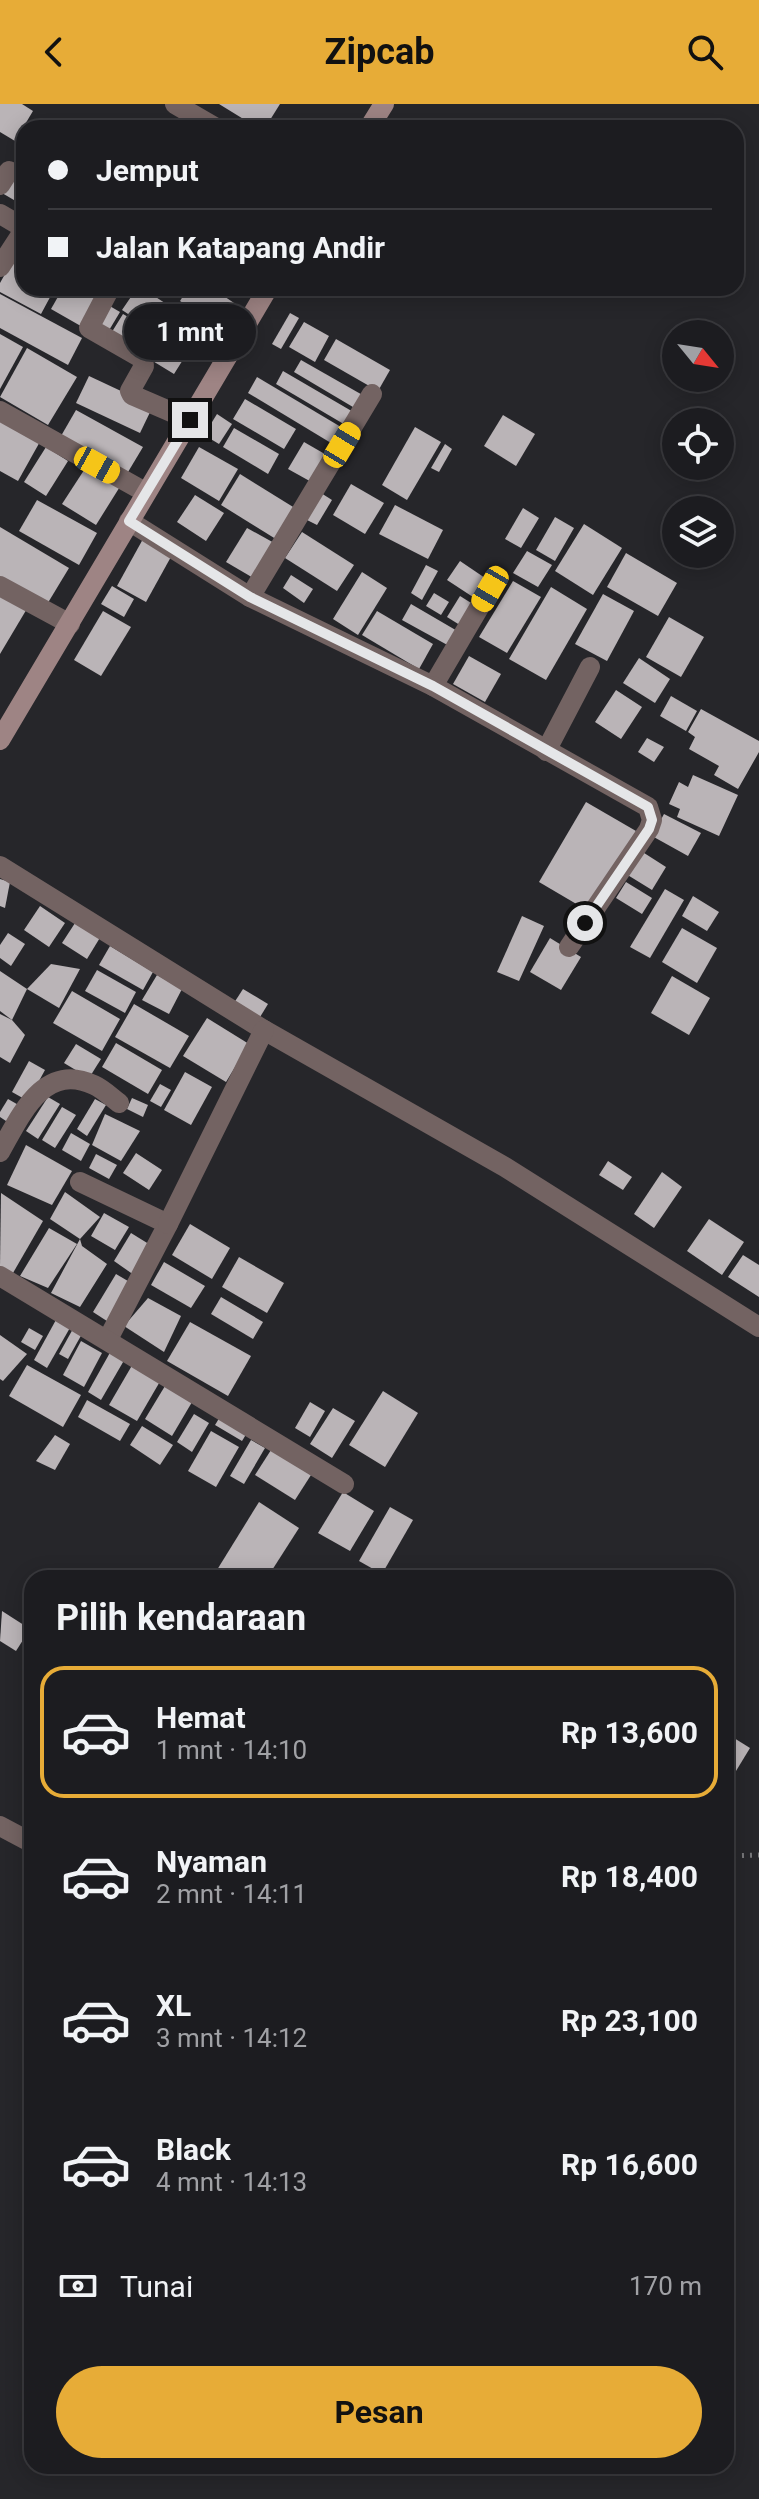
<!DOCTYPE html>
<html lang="id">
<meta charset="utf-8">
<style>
body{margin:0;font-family:Roboto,sans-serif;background:#29292d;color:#f1f3f6;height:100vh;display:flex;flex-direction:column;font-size:30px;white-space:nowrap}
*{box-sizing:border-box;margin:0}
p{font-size:26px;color:#a0a1a5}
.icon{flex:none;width:44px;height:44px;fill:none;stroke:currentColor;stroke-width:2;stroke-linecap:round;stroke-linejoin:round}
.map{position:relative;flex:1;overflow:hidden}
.side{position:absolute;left:24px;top:1466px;width:710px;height:904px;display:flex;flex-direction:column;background:#1c1c20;border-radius:24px;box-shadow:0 4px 20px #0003,0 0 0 2px #3a3a3e}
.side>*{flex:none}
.guide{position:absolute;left:16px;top:16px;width:728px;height:176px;border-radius:24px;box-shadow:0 4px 20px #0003,0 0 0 2px #3a3a3e;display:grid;align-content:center;height:176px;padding:0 32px;background:#1c1c20}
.needle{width:52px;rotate:120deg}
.controls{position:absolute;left:662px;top:216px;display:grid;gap:16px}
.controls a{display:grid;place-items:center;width:72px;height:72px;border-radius:50%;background:#1c1c20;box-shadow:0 4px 20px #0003,0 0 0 2px #3a3a3e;font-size:40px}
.end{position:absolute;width:36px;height:36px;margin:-18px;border:10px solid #e5e6e8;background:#111;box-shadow:0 0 0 4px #111}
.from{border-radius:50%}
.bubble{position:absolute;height:56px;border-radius:28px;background:#1c1c20;box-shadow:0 4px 20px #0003,0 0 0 2px #3a3a3e;font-size:26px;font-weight:700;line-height:56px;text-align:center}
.car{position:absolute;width:24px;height:48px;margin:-24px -12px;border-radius:10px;box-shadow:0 0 6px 2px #0007;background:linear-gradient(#f5c518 24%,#345 0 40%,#f5c518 0 76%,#345 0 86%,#f5c518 0)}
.guide b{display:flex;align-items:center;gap:28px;height:76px;font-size:30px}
.guide b+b{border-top:2px solid #3a3a3e}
.guide i{width:20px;height:20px;background:#f1f3f6}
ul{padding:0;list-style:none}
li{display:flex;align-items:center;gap:24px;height:132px;margin:0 16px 12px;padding:0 16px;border:4px solid transparent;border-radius:24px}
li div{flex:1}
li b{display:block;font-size:30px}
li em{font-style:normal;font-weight:700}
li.selected{border-color:#e7ac37}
li>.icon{width:72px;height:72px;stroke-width:1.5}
h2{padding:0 32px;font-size:36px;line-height:96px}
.pay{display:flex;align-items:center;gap:20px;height:88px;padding:0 32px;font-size:30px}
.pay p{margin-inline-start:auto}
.primary-button{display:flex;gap:16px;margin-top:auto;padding:16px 32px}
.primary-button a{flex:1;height:92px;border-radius:48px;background:#e7ac37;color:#111;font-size:32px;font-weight:700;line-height:92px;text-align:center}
header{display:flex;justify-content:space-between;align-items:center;height:104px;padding:0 32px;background:#e7ac37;color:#111;font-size:36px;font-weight:700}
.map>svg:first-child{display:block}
.building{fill:#bab4b7}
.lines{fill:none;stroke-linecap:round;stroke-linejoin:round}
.path{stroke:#767679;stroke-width:5;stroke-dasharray:2 6;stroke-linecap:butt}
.street{stroke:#736362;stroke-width:20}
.secondary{stroke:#9e8484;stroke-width:20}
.route{stroke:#e5e6e8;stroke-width:10}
</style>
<header><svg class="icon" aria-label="back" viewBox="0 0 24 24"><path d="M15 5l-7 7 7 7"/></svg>Zipcab<svg class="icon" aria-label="search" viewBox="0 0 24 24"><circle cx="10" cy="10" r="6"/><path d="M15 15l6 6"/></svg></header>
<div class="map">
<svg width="759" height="2395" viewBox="0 0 759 2395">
<rect width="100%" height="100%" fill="#26262a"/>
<g class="building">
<path d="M0,0h22l11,7 -18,30 -15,-9z"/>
<path d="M219,0h61l-15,24h-7z"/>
<path d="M21,57l3,2v33l-5,7 -17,-10z"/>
<path d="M24,136v48h31l-14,26 -41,-22v-9z"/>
<path d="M63,184h46l-23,41 -35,-20z"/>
<path d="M137,184h5l61,40 -29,46 -64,-39 13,-21 43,25 -44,-29z"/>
<path d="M188,184h24l25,17 -17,23 -40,-27z"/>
<path d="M0,190l82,44 -14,27 -68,-37z"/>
<path d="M108,201l12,7 -12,20 -12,-7z"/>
<path d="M290,209l9,5 -18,31 -9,-5z"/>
<path d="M304,218l25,14 -14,26 -26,-15z"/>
<path d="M0,230l23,13 -23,42z"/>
<path d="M336,235l54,31 -12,21 -54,-31z"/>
<path d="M27,244l50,29 -29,48 -48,-28z"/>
<path d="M301,256l65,37 -8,13 -64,-38z"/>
<path d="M283,267l72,42 -8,13 -71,-42z"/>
<path d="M89,272l64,30 -13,27 -64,-30z"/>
<path d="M257,273l89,53 -10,16 -88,-53z"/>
<path d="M245,295l51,30 -12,20 -51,-30z"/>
<path d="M76,306l67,37 -15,25 -67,-36z"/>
<path d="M0,310l42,24 -24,43 -18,-10z"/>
<path d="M217,310l15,10 -13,20 -15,-9z"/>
<path d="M503,311l32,19 -19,32 -32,-20z"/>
<path d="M415,323l26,15 -34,58 -25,-15z"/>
<path d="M234,324l45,26 -11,20 -45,-27z"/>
<path d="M304,338l26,15 -15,27 -27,-15z"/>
<path d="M445,340l7,5 -13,23 -8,-4z"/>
<path d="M46,343l22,14 -22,35 -22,-14z"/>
<path d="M199,343l39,22 -19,32 -38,-23z"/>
<path d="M88,360l33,21 -25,40 -34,-21z"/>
<path d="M240,370l58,36 -19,31 -58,-36z"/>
<path d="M351,380l33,19 -19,31 -32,-19z"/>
<path d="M321,389l11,7 -15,25 -12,-6z"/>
<path d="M195,391l29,18 -18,28 -29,-19z"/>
<path d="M37,396l60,33 -18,32 -60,-34z"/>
<path d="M395,401l48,25 -15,29 -49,-25z"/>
<path d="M523,404l16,10 -18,30 -16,-9z"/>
<path d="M555,413l19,11 -19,33 -19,-11z"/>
<path d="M584,420l38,24 -29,47 -38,-24z"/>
<path d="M0,423l69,41 -23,38 -46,-28z"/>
<path d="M247,424l29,16 -21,35 -29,-17z"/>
<path d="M302,428l52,33 -17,26 -52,-33z"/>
<path d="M143,435l29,16 -26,47 -29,-16z"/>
<path d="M527,447l25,14 -14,22 -25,-14z"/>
<path d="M626,449l51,30 -19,33 -51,-29z"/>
<path d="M460,457l28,19 -12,19 -29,-19z"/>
<path d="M426,461l12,6 -16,29 -11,-7z"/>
<path d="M362,468l25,16 -29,47 -25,-16z"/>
<path d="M291,471l22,14 -9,14 -21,-15z"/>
<path d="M513,477l28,16 -34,56 -28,-16z"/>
<path d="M112,482l22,13 -10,18 -23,-13z"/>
<path d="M551,483l36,22 -41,71 -37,-21z"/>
<path d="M0,487l28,16 -28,47z"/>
<path d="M434,489l15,9 -8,13 -15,-9z"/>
<path d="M603,490l31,17 -27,50 -32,-17z"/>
<path d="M460,492l16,10 -13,21 -16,-10z"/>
<path d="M411,500l48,28 -8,15 -49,-27z"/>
<path d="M103,507l28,16 -30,49 -27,-16z"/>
<path d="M377,507l56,33 -14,25 -57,-34z"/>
<path d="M669,513l35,20 -23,40 -35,-20z"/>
<path d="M469,552l32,18 -16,28 -32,-18z"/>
<path d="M639,554l31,21 -15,24 -32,-20z"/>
<path d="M616,586l26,17 -21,32 -26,-17z"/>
<path d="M671,592l26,15 -11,20 -26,-15z"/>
<path d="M701,605l58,32v11l-21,37 -24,-14 5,-9 -30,-17 6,-12 -7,-5z"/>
<path d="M647,634l17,9 -10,15 -16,-10z"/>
<path d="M693,671l45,20 -19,41 -42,-19 3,-8 -11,-5 10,-22 9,5z"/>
<path d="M586,698l50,29 -46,81 -51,-30z"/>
<path d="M664,710l37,19 -13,23 -36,-20z"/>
<path d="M641,747l25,16 -14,23 -26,-16z"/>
<path d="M0,775l10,3 -5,26 -5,-2z"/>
<path d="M626,778l26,16 -10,16 -26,-16z"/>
<path d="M665,785l19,11 -34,58 -20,-11z"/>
<path d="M693,792l26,16 -12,19 -25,-15z"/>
<path d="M40,802l25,17 -16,24 -25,-17z"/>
<path d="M522,812l22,10 -25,55 -22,-9z"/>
<path d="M77,816l24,16 -14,23 -25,-16z"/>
<path d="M682,824l35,20 -20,35 -35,-21z"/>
<path d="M8,829l17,11 -14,22 -11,-8v-13z"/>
<path d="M550,834l31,19 -20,33 -31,-18z"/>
<path d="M110,842l43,26 -10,18 -44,-25z"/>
<path d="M51,860l29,5 -21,39 -32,-19z"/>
<path d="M97,866l39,22 -11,21 -40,-22z"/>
<path d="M0,867l27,18 -15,31 -12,-9z"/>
<path d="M157,871l25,14 -13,25 -27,-14z"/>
<path d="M672,872l38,22 -21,37 -38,-22z"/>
<path d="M243,885l25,15 -11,18 -25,-16z"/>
<path d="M72,887l48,28 -18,32 -49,-28z"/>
<path d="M134,900l55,32 -19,32 -55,-31z"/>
<path d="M0,910l12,6 13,15 -15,28 -10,-6z"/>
<path d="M207,914l42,26 -23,38 -43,-26z"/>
<path d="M116,939l46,27 -14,24 -46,-27z"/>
<path d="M76,940l25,15 -12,19 -25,-15z"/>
<path d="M29,957l16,9 -17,31 -16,-9z"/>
<path d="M185,968l27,15 -21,38 -27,-15z"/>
<path d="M160,980l11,6 -10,17 -11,-6z"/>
<path d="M48,993l12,7 -22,35 -12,-8z"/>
<path d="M132,994l16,7 -5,12 -16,-8z"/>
<path d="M8,995l14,8 -10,18 -12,-8v-5z"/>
<path d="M95,995l11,6 -19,31 -10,-7z"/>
<path d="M62,1003l14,8 -21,33 -13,-8z"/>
<path d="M105,1010l35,17 -19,30 -29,-16z"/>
<path d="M71,1029l19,11 -9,17 -19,-11z"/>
<path d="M26,1041l46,26 -20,34 -45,-20z"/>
<path d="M136,1049l26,17 -13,20 -26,-17z"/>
<path d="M96,1050l21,11 -8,14 -20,-11z"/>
<path d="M608,1057l24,16 -9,13 -24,-15z"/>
<path d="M662,1068l20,15 -28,41 -20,-14z"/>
<path d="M65,1088l35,25 -20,22 -30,-20z"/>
<path d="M1,1089l42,28 -30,52 -13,-7z"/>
<path d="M104,1109l25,14 -14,23 -24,-14z"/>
<path d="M709,1115l35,23 -22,33 -35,-24z"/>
<path d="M190,1120l40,24 -18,31 -40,-24z"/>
<path d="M49,1124l28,16 -29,44 -28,-12z"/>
<path d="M131,1129l21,13 -18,29 -20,-14z"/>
<path d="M80,1135l2,7 25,18 -27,43 -29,-14z"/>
<path d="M743,1151l16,10v32l-31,-20z"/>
<path d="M239,1153l45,26 -17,30 -45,-26z"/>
<path d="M164,1158l41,24 -14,22 -40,-23z"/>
<path d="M116,1170l17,10 -23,39 -17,-11z"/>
<path d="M221,1193l42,25 -10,17 -42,-25z"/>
<path d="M148,1194l33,18 -17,36 -40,-26z"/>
<path d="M57,1214l14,8 -24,42 -13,-8z"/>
<path d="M190,1218l61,34 -23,40 -61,-35z"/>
<path d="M74,1223l9,5 -15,27 -9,-5z"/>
<path d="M29,1224l14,8 -8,14 -14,-8z"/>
<path d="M0,1231l27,19 -24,27 -3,-2z"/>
<path d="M81,1237l21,12 -18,34 -21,-12z"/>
<path d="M112,1245l14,8 -25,43 -13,-8z"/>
<path d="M134,1258l28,16 -25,43 -28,-16z"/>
<path d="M27,1261l54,30 -18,32 -54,-31z"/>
<path d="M168,1277l27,16 -23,39 -27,-17z"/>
<path d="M383,1287l35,22 -33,54 -36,-22z"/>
<path d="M87,1296l43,24 -10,17 -42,-24z"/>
<path d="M310,1298l15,9 -15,26 -15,-9z"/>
<path d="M333,1304l22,13 -23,37 -22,-14z"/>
<path d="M223,1308l27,16 -8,13 -27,-16z"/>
<path d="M194,1310l15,9 -17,29 -15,-10z"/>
<path d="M142,1322l31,19 -13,20 -30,-20z"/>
<path d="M211,1327l28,16 -23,40 -28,-16z"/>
<path d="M55,1331l15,9 -15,26 -19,-9z"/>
<path d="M251,1336l14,8 -21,36 -14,-8z"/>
<path d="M271,1346l40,25 -16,25 -40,-25z"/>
<path d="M343,1388l31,19 -24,40 -32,-18z"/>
<path d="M259,1398l40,26 -32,50h-55z"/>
<path d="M390,1403l23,13 -31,54 -23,-13z"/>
<path d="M2,1507l28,18 -14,22 -16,-10z"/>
<path d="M726,1629l24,15 -14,23 -10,-7z"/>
</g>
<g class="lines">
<path class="path" d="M726,1752l33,-1"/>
<g class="street">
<path d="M175,0l41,24"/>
<path d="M0,81l9,-14"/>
<path d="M0,110l24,14"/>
<path d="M0,163l24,-37"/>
<path d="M110,184l-21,40 54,31 1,7 -14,25 2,4 58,25"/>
<path d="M0,307l145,81"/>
<path d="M129,417l121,76 183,89 57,-97"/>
<path d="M0,482l70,38"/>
<path d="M250,493l122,-203"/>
<path d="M433,582l215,121 4,13 -3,9 -80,118"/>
<path d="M546,647l44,-84"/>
<path d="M0,762l264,164 241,137 254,160"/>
<path d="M0,1048c20,-35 43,-91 94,-67 9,4 17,12 25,18"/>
<path d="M80,1078l88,42 -60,115"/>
<path d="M168,1120l96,-194"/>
<path d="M0,1172l344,208"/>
<path d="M0,1722l32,17"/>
</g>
<g class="secondary">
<path d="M369,24l15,-24"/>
<path d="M0,636l268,-452"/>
</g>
</g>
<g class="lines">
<path class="route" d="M190,316l-61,101 121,76 183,89 215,121 4,13 -3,9 -64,94"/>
</g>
</svg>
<div class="controls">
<a><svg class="needle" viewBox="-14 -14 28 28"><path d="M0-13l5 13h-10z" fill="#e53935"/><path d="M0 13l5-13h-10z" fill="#a0a1a5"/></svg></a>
<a><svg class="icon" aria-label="locate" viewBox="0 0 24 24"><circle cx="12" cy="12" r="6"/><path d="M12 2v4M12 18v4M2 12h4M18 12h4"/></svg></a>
<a><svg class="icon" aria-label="layers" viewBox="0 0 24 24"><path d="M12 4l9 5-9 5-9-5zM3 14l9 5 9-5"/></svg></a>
</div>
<i class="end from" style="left:585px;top:819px"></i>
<i class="end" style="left:190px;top:316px"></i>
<div class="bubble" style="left:124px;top:200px;width:132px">1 mnt</div>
<i class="car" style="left:342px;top:341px;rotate:31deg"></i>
<i class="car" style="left:97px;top:361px;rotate:119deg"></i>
<i class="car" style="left:490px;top:485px;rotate:210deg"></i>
<div class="guide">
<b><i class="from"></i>Jemput</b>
<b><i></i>Jalan Katapang Andir</b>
</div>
<section class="side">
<h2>Pilih kendaraan</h2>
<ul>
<li class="selected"><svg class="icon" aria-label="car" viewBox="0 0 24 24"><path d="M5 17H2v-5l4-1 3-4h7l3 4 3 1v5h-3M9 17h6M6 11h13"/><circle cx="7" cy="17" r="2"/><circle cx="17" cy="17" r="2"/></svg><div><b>Hemat</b><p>1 mnt · 14:10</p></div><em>Rp 13,600</em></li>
<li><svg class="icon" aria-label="car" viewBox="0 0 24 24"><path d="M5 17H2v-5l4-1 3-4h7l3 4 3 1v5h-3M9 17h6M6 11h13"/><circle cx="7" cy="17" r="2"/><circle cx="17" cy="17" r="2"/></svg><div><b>Nyaman</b><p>2 mnt · 14:11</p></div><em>Rp 18,400</em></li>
<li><svg class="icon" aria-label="car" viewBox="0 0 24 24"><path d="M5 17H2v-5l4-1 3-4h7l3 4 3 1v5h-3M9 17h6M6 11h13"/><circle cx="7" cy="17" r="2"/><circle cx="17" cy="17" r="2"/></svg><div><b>XL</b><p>3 mnt · 14:12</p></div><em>Rp 23,100</em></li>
<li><svg class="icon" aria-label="car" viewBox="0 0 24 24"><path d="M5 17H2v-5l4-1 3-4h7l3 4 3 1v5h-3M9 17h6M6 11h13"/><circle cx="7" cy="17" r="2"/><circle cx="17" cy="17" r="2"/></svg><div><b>Black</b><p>4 mnt · 14:13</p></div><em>Rp 16,600</em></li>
</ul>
<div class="pay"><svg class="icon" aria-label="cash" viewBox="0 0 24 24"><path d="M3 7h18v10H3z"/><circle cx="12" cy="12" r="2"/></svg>Tunai<p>170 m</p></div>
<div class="primary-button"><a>Pesan</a></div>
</section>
</div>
